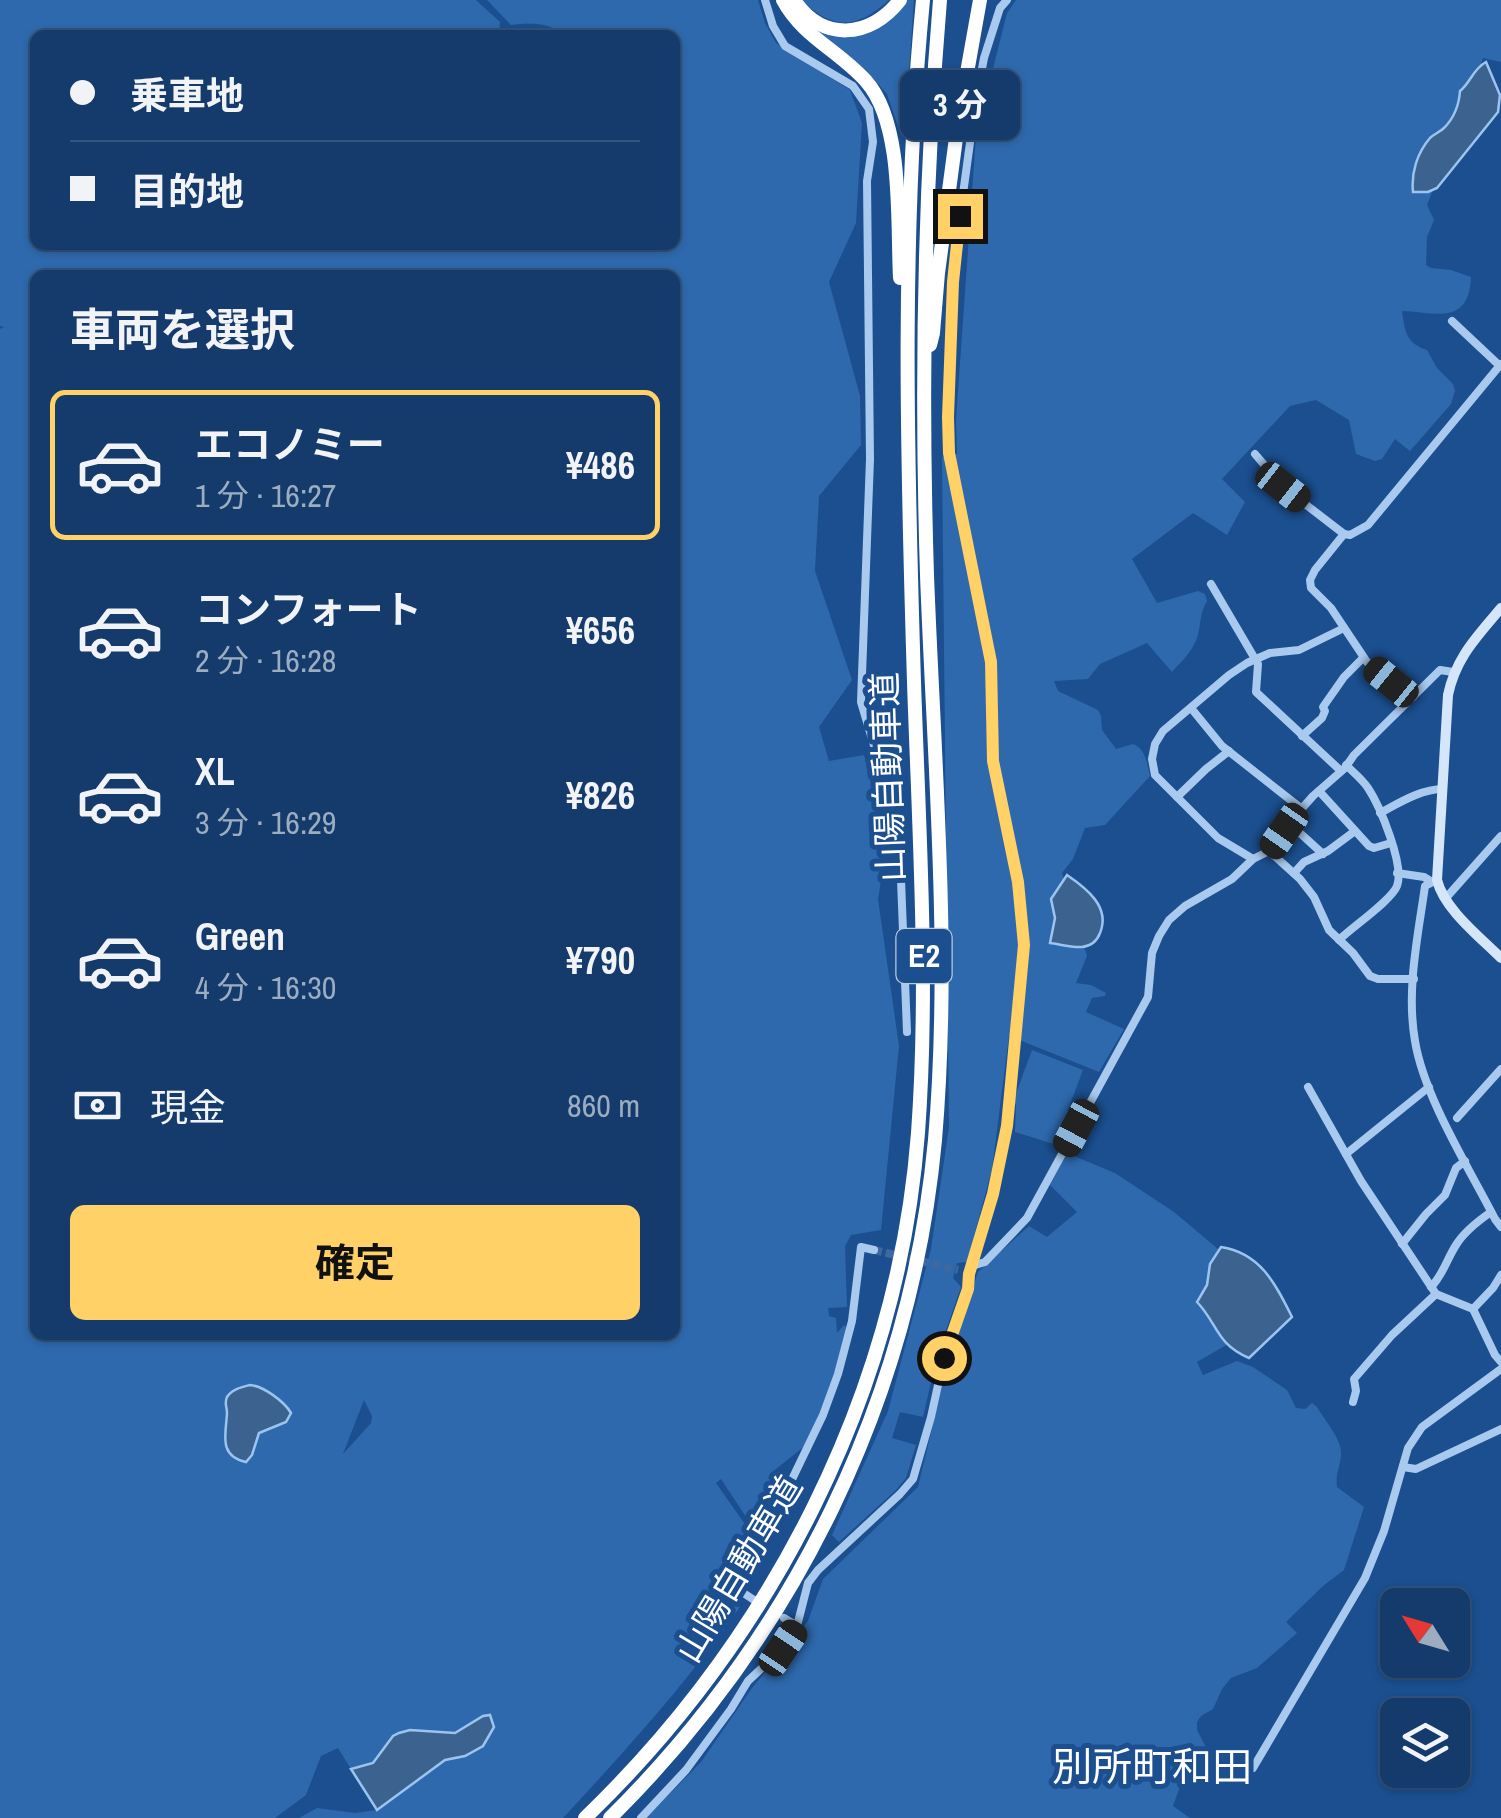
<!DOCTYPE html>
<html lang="ja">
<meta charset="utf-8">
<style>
body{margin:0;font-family:"Archivo Narrow","Noto Sans JP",sans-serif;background:#1d4271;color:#f1f3f6;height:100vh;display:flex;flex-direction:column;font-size:38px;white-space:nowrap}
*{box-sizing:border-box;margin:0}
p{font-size:32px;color:#9dadc1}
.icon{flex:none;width:55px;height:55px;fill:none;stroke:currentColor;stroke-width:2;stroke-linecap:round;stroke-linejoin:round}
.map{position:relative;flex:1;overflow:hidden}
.sheet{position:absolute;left:30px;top:270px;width:650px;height:1070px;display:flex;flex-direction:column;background:#143b6b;border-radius:15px;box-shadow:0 2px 8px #0004,0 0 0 2px #33557e}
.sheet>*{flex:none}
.banner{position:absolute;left:30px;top:30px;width:650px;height:220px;border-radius:15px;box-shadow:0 2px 8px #0004,0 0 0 2px #33557e;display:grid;align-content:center;height:220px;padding:0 40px;background:#143b6b}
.needle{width:65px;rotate:307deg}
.fabs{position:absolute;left:1380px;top:1588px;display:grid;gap:20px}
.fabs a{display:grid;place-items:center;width:90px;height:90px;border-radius:15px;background:#143b6b;box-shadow:0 2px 8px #0004,0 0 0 2px #33557e;font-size:50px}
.end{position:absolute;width:45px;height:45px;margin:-22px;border:12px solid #ffd166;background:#111;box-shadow:0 0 0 5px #111}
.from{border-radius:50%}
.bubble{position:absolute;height:70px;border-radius:15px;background:#143b6b;box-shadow:0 2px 8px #0004,0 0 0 2px #33557e;font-size:32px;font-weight:700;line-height:70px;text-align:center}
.car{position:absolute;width:30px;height:60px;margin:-30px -15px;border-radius:12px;box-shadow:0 0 8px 2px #0007;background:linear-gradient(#222 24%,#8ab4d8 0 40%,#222 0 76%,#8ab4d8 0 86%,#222 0)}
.banner b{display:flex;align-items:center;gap:35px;height:95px;font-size:38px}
.banner b+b{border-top:2px solid #33557e}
.banner i{width:25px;height:25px;background:#f1f3f6}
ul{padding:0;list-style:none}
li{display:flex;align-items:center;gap:30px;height:150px;margin:0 20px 15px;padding:0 20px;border:5px solid transparent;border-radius:15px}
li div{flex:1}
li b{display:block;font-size:38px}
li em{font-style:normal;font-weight:700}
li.on{border-color:#ffd166}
li>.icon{width:90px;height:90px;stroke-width:1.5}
h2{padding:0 40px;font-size:45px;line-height:120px}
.pay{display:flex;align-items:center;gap:25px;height:110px;padding:0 40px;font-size:38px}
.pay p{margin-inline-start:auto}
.button{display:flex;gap:20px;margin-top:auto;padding:20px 40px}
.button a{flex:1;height:115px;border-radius:15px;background:#ffd166;color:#111;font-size:40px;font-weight:700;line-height:115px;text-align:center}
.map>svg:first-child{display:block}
.green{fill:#2e69ad;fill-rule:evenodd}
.water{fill:#3c6290;stroke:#9cc4f0;stroke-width:2.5}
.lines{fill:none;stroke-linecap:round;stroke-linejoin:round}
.street-tunnel{stroke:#3d69a0;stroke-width:8;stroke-dasharray:8 4;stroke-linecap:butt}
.street{stroke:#a9c9ee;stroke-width:8}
.secondary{stroke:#d6e6fa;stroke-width:10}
.highway{stroke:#fff;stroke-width:14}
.route{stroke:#ffd166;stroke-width:12}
.labels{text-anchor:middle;stroke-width:10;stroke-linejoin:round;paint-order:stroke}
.shield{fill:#1b4f8f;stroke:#bbcadd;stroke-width:2.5}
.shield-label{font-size:32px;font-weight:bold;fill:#fff}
.street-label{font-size:35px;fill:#fff;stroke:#1b4f8f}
.quarter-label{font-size:40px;fill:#fff;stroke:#1b4f8f}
</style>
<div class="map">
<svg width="1501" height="1818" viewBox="0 0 1501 1818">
<rect width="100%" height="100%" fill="#1b4f8f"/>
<g class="green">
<path d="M0,0h476l24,22 -1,13h-464v210h640v-210h-111c-15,-13 -33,-12 -53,-10l-24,-25h271l7,23 11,20 74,47 12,33 -6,100 -27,59 31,114 1,49 -42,51 -4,75 37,109 -33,47 10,34 35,-6 23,91 -9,53 21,147 -18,184 -30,5 -6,11 2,61 -19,1 1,8 7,2 1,15 7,-8 4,3 -11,43 -31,74 -35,28 19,27 -38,26 -31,-47 -5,4 47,67 -39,50 16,7c-53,76 -114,143 -177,211h-264l18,-10 38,5 22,-3 68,-50 20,-4 29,-29 -5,-12c-13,2 -21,14 -34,18l-45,-3 -17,6 -20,27 -22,6 -13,-21 -17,8 -15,39 -31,23h-275v-1489l4,-2 -4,-1zM35,275h640v1060h-640zM364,1400l8,16 -1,7 -28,31z"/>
<path d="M801,0h88c-33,30 -56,30 -88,0z"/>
<path d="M905,0h9l-9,129h-6l-12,-35 -22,-25 -57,-42c43,15 71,13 97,-27z"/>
<path d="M1016,0h485v62l-18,-4 -56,147 7,15 -7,17 -1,28 5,3 20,2 20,7c-2,50 -37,35 -69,34 3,21 4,32 25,39l10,18 16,16 2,7 -4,13 -41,47 -15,-12 -13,20 -7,2 -19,-7 -7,-34 -33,-20 -26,6 -68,73 23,23 -18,33 -34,-22 -61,46 25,44 41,-12 7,3 2,7c-7,12 -6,21 -9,34 -5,16 -15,25 -26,37l-25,-29 -47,21 -12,15 -34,2 4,10 40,19 3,6 1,14 14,19 17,-5c13,5 14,20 17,32l-45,49 -20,3 -12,31 -11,14 25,83 -11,27 15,2 15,8 -1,3 -13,2 -6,14 38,17 -25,43 -90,-36 -17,133 -25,93 -10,1 -4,15 8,9 -24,69 -14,61 -23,-5 -8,26 24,7 -10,33 -10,12 -57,52 -7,-7 56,-124 43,-162 18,-122 -7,-670 15,-3 -1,-34 20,-284 31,-123z"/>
<path d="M1032,1050l51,20 -15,40 2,14 -10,22 -45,-14 1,-26 -2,-7z"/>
<path d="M1067,1153l48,20 59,39 44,37c-15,30 -17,72 10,95l-31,18 6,13 34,-14 16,6 34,23 9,18 9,1 7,-6 5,4c7,12 25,33 24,46 0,13 -6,20 -4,34l27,20 -20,63 -21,16 -37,36 11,11 -40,35 -26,10 -9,11 -9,20 -12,7 -4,6v8l12,23 -10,18 -13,-1 -13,36 17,12h-544l55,-56 51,-74 56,-67 15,-42 95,-92 32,-134 28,-81 51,-46 18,11 30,-25 -27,-27z"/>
</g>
<g class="water">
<path d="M1486,62l14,33 -2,17 -61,76 -9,4h-15c-2,-19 4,-39 17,-54 4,-4 10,-6 14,-10 10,-10 15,-23 16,-37 11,-9 13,-22 26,-29z"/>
<path d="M1067,875c19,13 44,32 33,58 -3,8 -9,13 -18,14 -10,1 -23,-3 -32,-4l5,-25 -4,-19z"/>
<path d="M1221,1247c40,6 55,38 71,70l-43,41c-33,-14 -31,-34 -52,-56l10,-17 3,-21z"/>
<path d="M250,1385c13,1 34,16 41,28l-5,9 -27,11 -7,22 -6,7c-28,-6 -20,-28 -19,-49 0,-6 -3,-10 0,-16 5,-8 15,-10 23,-12z"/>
<path d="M490,1715l4,12 -11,19 -18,10 -20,4 -68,50 -26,-41 22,-6 20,-27 6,-3 11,-3 45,3 28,-17z"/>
</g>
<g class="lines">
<path class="street-tunnel" d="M874,1250l84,20"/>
<g class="street">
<path d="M765,0l8,26 12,20 68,40 16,23 4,33 -6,39 3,278 -9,243 38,127 8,203"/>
<path d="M1452,321l48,45"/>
<path d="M1255,454l28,33 61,47 6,1 18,-10 133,-161"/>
<path d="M1344,534l-29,36 -5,10 1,8 20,20 36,54 46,35"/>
<path d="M1211,584l47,80 -2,28 85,79"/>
<path d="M1191,708l31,38 80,63"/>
<path d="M1302,736l20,-18 3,-7 -2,-4 21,-30 19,-19"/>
<path d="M1319,791l50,55 5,2 17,-5"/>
<path d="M1177,797l29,-28 23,-18"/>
<path d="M1380,813c19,-10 41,-24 63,-24"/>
<path d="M1290,824l33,30"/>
<path d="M1269,851l31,28 14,18 15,33 24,23 17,23 8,3h36"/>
<path d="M1253,859l-35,-21 -63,-63 -3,-16 3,-15 8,-13 66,-56 18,-12 23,-10 29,-3 45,-22"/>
<path d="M1294,873l10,-11 24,-11 27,-20"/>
<path d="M1397,873l27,4 8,5"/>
<path d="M1437,880l-12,6c-7,50 -19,104 -10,155 9,56 54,127 80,178l6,8"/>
<path d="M1445,899l56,-63"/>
<path d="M1339,940c13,-13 53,-40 58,-54 8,-20 -17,-80 -29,-98 -6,-9 -14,-15 -22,-23"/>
<path d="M1308,1087l53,94 75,113 37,15 22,46 6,7"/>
<path d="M1457,1118l44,-49"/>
<path d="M1346,1154l83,-67"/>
<path d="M1402,1244l24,-30 19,-19 11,-27 9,-7"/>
<path d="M972,1266l13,-4 42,-44 121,-221 4,-44 7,-17 10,-16 16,-14 47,-27 21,-20 18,-9 26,-36 16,-18 32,-28 9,-13 86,-85 13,2"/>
<path d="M1431,1287c12,-12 16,-28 25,-42 8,-13 22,-24 35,-33"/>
<path d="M1473,1309l20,-21 8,-13"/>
<path d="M1353,1402l3,-11 -2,-12 38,-44 44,-41"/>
<path d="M1403,1467l13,2 85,-40"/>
<path d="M754,1600l-12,-8 13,-46 28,-48 40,-83 15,-41 14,-53 9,-74 13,3"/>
<path d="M784,1618l13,8"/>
<path d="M1253,1768l112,-190 19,-47 24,-83 14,-21 79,-58"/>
<path d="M641,1818l45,-48 45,-61 17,-28 35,-33 14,-22 11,-43 10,-13 82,-76 13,-15 18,-62 13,-59 24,-69 1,-15 24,-80 14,-68 17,-181 -6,-62 -25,-122 -2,-99 -42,-209 -1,-36 5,-135 7,-66 15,-110 9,-48 16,-50 7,-8"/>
</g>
<path class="secondary" d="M1501,608c-24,29 -45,49 -53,87l-11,185c7,29 43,57 64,78"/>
<g class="highway">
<path d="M783,0c19,36 56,51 83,81 38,43 31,141 34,197"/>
<path d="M794,0c28,42 76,39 106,0"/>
<path d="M930,345l3,-12 5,-60 20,-150 22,-123"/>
<path d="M585,1818c187,-180 313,-424 333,-685 11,-150 1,-300 -4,-451 -7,-227 -13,-455 9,-682"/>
<path d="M610,1818c184,-182 301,-419 325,-678 16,-187 -1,-377 -8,-565 -6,-192 -3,-384 13,-575"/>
</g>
</g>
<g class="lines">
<path class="route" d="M944,1358l24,-69 1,-15 24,-80 14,-68 17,-181 -6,-63 -25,-121 -2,-99 -42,-209 -1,-36 5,-135 7,-66"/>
</g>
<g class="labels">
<rect class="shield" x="896.5" y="929" width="55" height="54" rx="8"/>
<g class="shield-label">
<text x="924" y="967">E2</text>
</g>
<g class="street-label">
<text transform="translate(888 777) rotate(-92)" y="12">山陽自動車道</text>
<text transform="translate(739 1569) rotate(-59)" y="12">山陽自動車道</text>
</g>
<g class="quarter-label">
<text x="1152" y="1781">別所町和田</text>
</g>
</g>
</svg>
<div class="fabs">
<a><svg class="needle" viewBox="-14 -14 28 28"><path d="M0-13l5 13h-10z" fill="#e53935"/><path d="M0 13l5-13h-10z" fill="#9dadc1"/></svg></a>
<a><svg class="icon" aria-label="layers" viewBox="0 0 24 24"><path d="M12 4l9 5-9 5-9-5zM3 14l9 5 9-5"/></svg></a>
</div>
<i class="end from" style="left:944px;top:1358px"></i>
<i class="end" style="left:960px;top:216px"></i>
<div class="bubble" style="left:900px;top:70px;width:120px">3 分</div>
<i class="car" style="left:1283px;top:487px;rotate:128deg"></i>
<i class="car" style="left:1391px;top:682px;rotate:309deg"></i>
<i class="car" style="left:1284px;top:831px;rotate:215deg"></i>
<i class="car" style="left:1076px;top:1128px;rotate:208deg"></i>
<i class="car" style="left:783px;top:1648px;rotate:34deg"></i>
<div class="banner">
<b><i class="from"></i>乗車地</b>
<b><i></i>目的地</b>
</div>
<section class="sheet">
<h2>車両を選択</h2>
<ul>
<li class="on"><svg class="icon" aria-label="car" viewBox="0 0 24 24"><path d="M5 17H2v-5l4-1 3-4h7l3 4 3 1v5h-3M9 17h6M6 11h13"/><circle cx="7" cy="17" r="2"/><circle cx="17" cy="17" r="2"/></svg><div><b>エコノミー</b><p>1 分 · 16:27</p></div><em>¥486</em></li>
<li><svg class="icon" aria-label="car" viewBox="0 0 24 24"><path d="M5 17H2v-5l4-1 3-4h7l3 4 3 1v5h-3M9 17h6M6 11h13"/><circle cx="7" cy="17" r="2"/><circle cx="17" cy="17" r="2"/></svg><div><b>コンフォート</b><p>2 分 · 16:28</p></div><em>¥656</em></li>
<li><svg class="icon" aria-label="car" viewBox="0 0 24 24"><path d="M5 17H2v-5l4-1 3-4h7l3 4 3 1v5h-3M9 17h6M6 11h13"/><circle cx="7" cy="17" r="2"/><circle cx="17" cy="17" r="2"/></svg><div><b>XL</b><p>3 分 · 16:29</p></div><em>¥826</em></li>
<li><svg class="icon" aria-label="car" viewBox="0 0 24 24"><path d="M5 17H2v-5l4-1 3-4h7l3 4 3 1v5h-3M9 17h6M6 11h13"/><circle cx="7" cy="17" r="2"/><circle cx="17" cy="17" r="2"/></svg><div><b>Green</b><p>4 分 · 16:30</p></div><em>¥790</em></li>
</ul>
<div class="pay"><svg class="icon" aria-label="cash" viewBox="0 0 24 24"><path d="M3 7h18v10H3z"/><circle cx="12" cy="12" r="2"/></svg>現金<p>860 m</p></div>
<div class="button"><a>確定</a></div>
</section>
</div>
